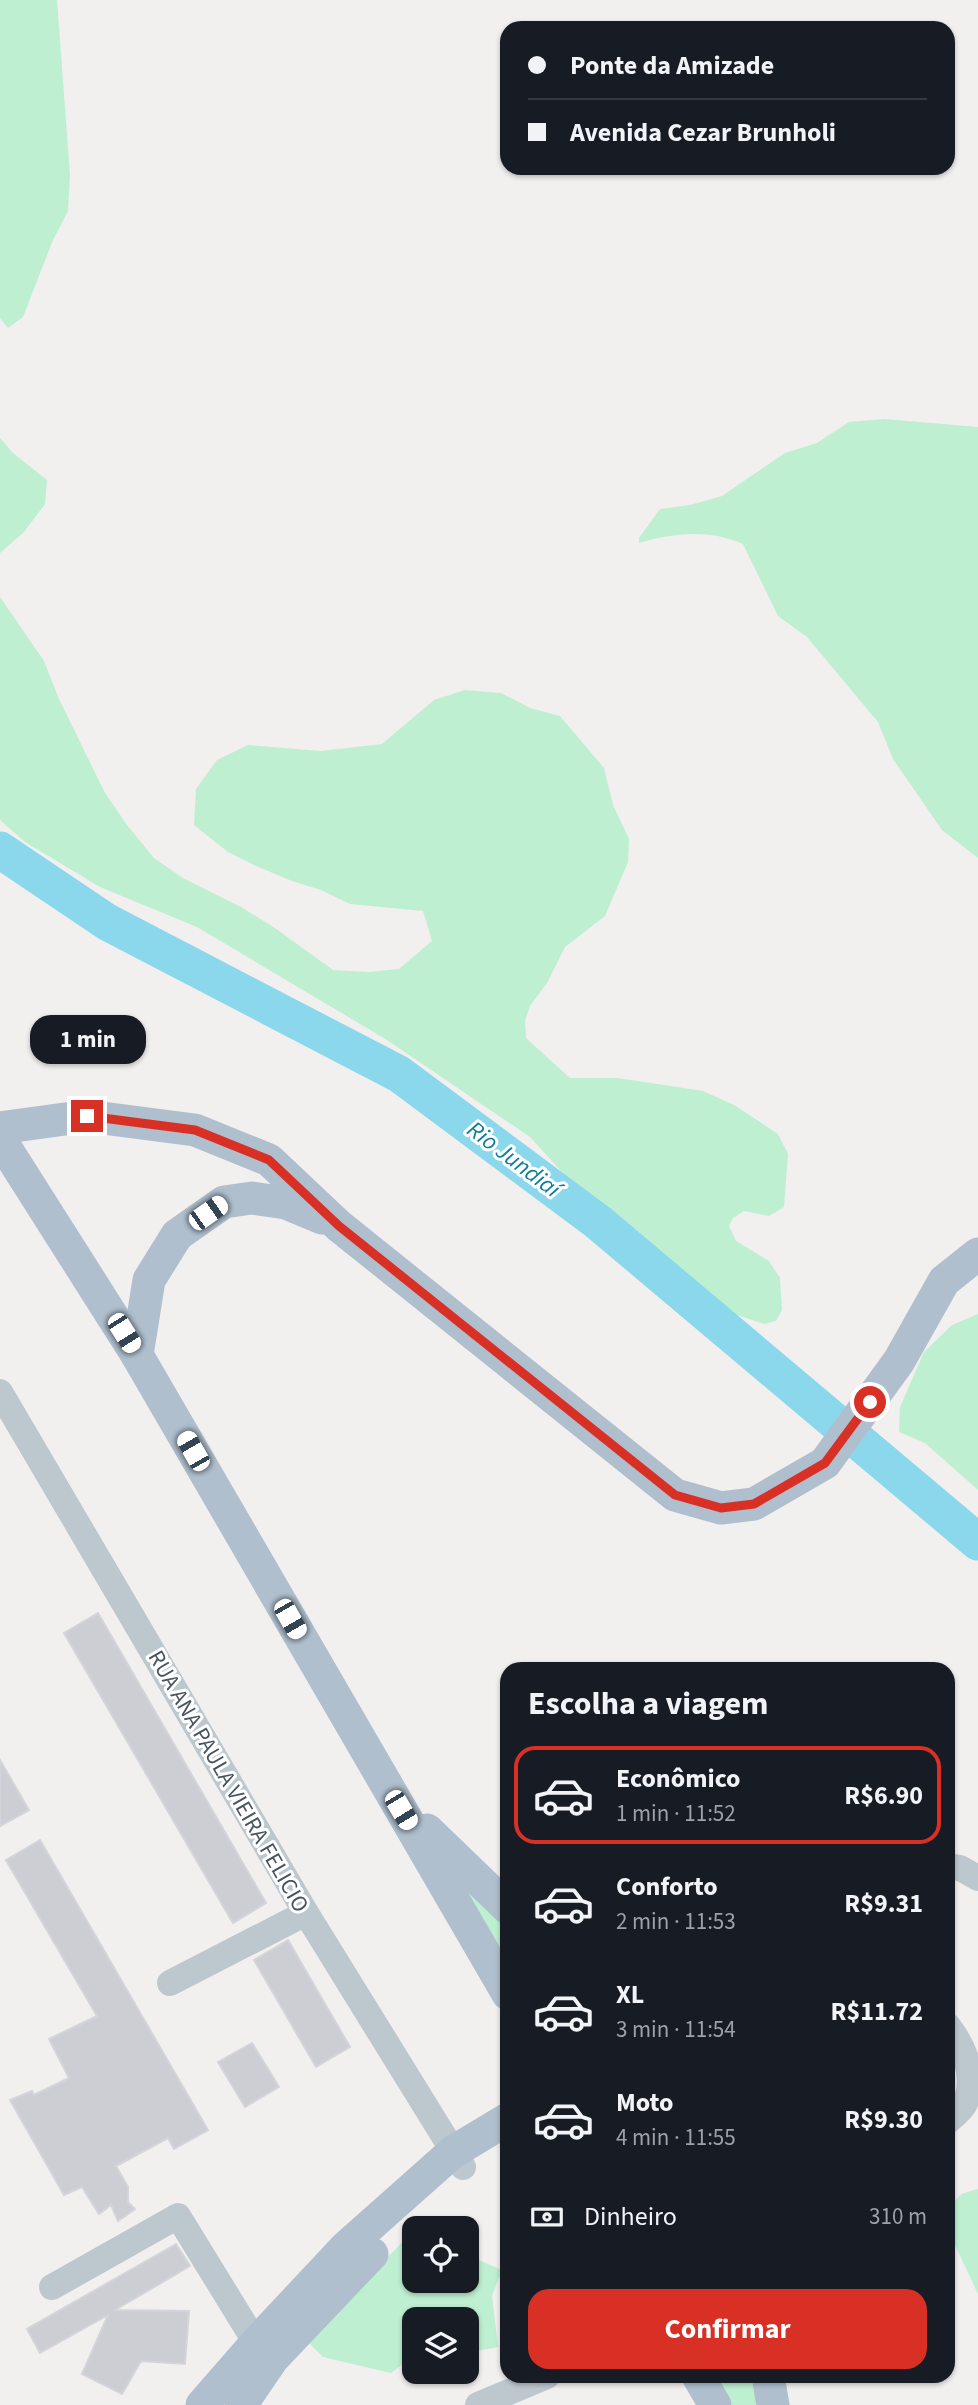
<!DOCTYPE html>
<html lang="pt">
<meta charset="utf-8">
<style>
body{margin:0;font-family:"Source Sans 3",sans-serif;background:#20242c;color:#f1f3f6;height:100vh;display:flex;flex-direction:column;font-size:26px;white-space:nowrap}
*{box-sizing:border-box;margin:0}
p{font-size:23px;color:#9ea1a6}
.icon{flex:none;width:38px;height:38px;fill:none;stroke:currentColor;stroke-width:2;stroke-linecap:round;stroke-linejoin:round}
.map{position:relative;flex:1;overflow:hidden}
.panel{position:absolute;left:500px;top:1662px;width:455px;height:721px;display:flex;flex-direction:column;background:#171b24;border-radius:21px;box-shadow:0 2px 5px #0004}
.panel>*{flex:none}
.hud{position:absolute;left:500px;top:21px;width:455px;height:154px;border-radius:21px;box-shadow:0 2px 5px #0004;display:grid;align-content:center;height:154px;padding:0 28px;background:#171b24}
.controls{position:absolute;left:402px;top:2216px;display:grid;gap:14px}
.controls a{display:grid;place-items:center;width:77px;height:77px;border-radius:14px;background:#171b24;box-shadow:0 2px 5px #0004;font-size:35px}
.end{position:absolute;width:32px;height:32px;margin:-16px;border:9px solid #d93025;background:#fff;box-shadow:0 0 0 4px #fff}
.from{border-radius:50%}
.bubble{position:absolute;height:49px;border-radius:21px;background:#171b24;box-shadow:0 2px 5px #0004;font-size:23px;font-weight:700;line-height:49px;text-align:center}
.car{position:absolute;width:21px;height:42px;margin:-21px -10px;border-radius:9px;box-shadow:0 0 5px 2px #0007;background:linear-gradient(#fff 24%,#345 0 40%,#fff 0 76%,#345 0 86%,#fff 0)}
.hud b{display:flex;align-items:center;gap:24px;height:66px;font-size:26px}
.hud b+b{border-top:2px solid #363941}
.hud i{width:18px;height:18px;background:#f1f3f6}
ul{padding:0;list-style:none}
li{display:flex;align-items:center;gap:21px;height:98px;margin:0 14px 10px;padding:0 14px;border:4px solid transparent;border-radius:21px}
li div{flex:1}
li b{display:block;font-size:26px}
li em{font-style:normal;font-weight:700}
li.on{border-color:#d93025}
li>.icon{width:63px;height:63px;stroke-width:1.5}
h2{padding:0 28px;font-size:32px;line-height:84px}
.pay{display:flex;align-items:center;gap:18px;height:77px;padding:0 28px;font-size:26px}
.pay p{margin-inline-start:auto}
.cta{display:flex;gap:14px;margin-top:auto;padding:14px 28px}
.cta a{flex:1;height:80px;border-radius:21px;background:#d93025;color:#fff;font-size:28px;font-weight:700;line-height:80px;text-align:center}
.map>svg:first-child{display:block}
.green{fill:#beefd1}
.lines{fill:none;stroke-linecap:round;stroke-linejoin:round}
.river{stroke:#8bd8ec;stroke-width:37}
.building{fill:#ccced4;stroke:#d3d5db;stroke-width:2}
.minor{stroke:#bdc7ce;stroke-width:26}
.major{stroke:#afbfce;stroke-width:33}
.route{stroke:#d93025;stroke-width:9}
.labels{text-anchor:middle;stroke-width:6;stroke-linejoin:round;paint-order:stroke}
.street-label{font-size:23px;fill:#47535d;stroke:#fff}
.water-label{font-size:24px;font-style:italic;fill:#0d7d9b;stroke:#fff}
</style>
<div class="map">
<svg width="978" height="2405" viewBox="0 0 978 2405">
<rect width="100%" height="100%" fill="#f2efef"/>
<g class="green">
<path d="M0,0h57l13,175 -2,36 -15,29 -30,77 -15,11 -8,-10z"/>
<path d="M885,419l93,8v431l-36,-28 -49,-71 -15,-37 -71,-85 -29,-21 -35,-72c-34,-15 -70,-11 -104,-1v-5l21,-29 30,-4 32,-9 63,-43 32,-10 32,-21z"/>
<path d="M0,438l13,15 34,27 -2,24 -21,28 -24,21z"/>
<path d="M0,597l44,64 15,38 46,94 22,32 27,33 29,20 58,29 34,21 58,42 36,2 30,-3 33,-28 -9,-30 -73,-7 -29,-14 -29,-9 -36,-15 -28,-14 -34,-27 2,-36 21,-29 31,-15 73,6 61,-7 52,-44 31,-10 36,3 29,15 30,8 44,52 9,37 16,34 -1,23 -23,54 -40,31 -18,36 -17,23 -5,15 1,17 44,40h48l85,13 31,14 44,29 10,20 -4,53 -15,9 -25,-5 -11,7 -4,8 7,15 33,20 11,17 2,32 -6,11 -12,3 -36,-12 -84,-50 -114,-125 -143,-97 -190,-113 -97,-40 -75,-45 -25,-22z"/>
<path d="M978,1314v176l-53,-47 -26,-11 1,-25 24,-55 28,-27z"/>
<path d="M446,1870l61,53v48z"/>
<path d="M978,2189v105l-29,-62v-24l12,-14z"/>
<path d="M413,2231l2,49h52v-25l35,15 -10,26 6,51 -31,6v-34h-52v36l-24,18 -68,-16 -16,-16z"/>
<path d="M714,2377h41l5,28h-28z"/>
</g>
<g class="lines">
<path class="river" d="M0,850l107,72 292,152 199,148 380,320"/>
</g>
<g class="building">
<path d="M98,1613l168,290 -33,20 -169,-290z"/>
<path d="M0,1760l29,50 -29,16z"/>
<path d="M40,1840l168,290 -34,19 -6,-11 -52,28 12,21v15l7,7 -17,12 -7,-16 -12,9 -17,-27 -18,8 -54,-95 22,-9 2,4 35,-17 -20,-39 48,-23 -91,-156z"/>
<path d="M288,1940l62,107 -34,20 -62,-107z"/>
<path d="M252,2043l27,44 -34,20 -27,-45z"/>
<path d="M176,2244l14,22 -75,44 74,1 -4,53 -44,-3 -19,33 -40,-20 26,-59 -68,38 -13,-24z"/>
</g>
<g class="lines">
<g class="minor">
<path d="M0,1392l306,521 157,254"/>
<path d="M948,1866l12,2 18,10"/>
<path d="M170,1983l136,-70"/>
<path d="M948,2026c17,22 30,53 16,79 -4,6 -10,11 -16,16"/>
<path d="M52,2287l126,-71 78,127"/>
<path d="M478,2405l69,-29"/>
</g>
<g class="major">
<path d="M0,1128l87,-12 108,14 74,30 70,66 336,269 46,13 33,-4 71,-41 74,-102 45,-80 34,-27"/>
<path d="M0,1139l137,216 371,639"/>
<path d="M137,1355l12,-75 28,-45 47,-33 28,-4 34,5 36,15"/>
<path d="M427,1830l81,78"/>
<path d="M698,2376l17,29"/>
<path d="M768,2376l5,29"/>
<path d="M202,2405l54,-62 90,-96 107,-95 55,-33"/>
<path d="M241,2405l32,-47 99,-104"/>
</g>
</g>
<g class="lines">
<path class="route" d="M87,1116l108,14 74,30 70,66 336,269 46,13 33,-4 71,-41 45,-61"/>
</g>
<g class="labels">
<g class="street-label">
<text transform="translate(229 1781) rotate(60)" y="8">RUA ANA PAULA VIEIRA FELICIO</text>
</g>
<g class="water-label">
<text transform="translate(514 1159) rotate(37)" y="8">Rio Jundiaí</text>
</g>
</g>
</svg>
<div class="controls">
<a><svg class="icon" aria-label="locate" viewBox="0 0 24 24"><circle cx="12" cy="12" r="6"/><path d="M12 2v4M12 18v4M2 12h4M18 12h4"/></svg></a>
<a><svg class="icon" aria-label="layers" viewBox="0 0 24 24"><path d="M12 4l9 5-9 5-9-5zM3 14l9 5 9-5"/></svg></a>
</div>
<i class="end from" style="left:870px;top:1402px"></i>
<i class="end" style="left:87px;top:1116px"></i>
<div class="bubble" style="left:30px;top:1015px;width:116px">1 min</div>
<i class="car" style="left:208px;top:1213px;rotate:55deg"></i>
<i class="car" style="left:124px;top:1333px;rotate:148deg"></i>
<i class="car" style="left:193px;top:1451px;rotate:330deg"></i>
<i class="car" style="left:290px;top:1619px;rotate:150deg"></i>
<i class="car" style="left:401px;top:1810px;rotate:149deg"></i>
<div class="hud">
<b><i class="from"></i>Ponte da Amizade</b>
<b><i></i>Avenida Cezar Brunholi</b>
</div>
<section class="panel">
<h2>Escolha a viagem</h2>
<ul>
<li class="on"><svg class="icon" aria-label="car" viewBox="0 0 24 24"><path d="M5 17H2v-5l4-1 3-4h7l3 4 3 1v5h-3M9 17h6M6 11h13"/><circle cx="7" cy="17" r="2"/><circle cx="17" cy="17" r="2"/></svg><div><b>Econômico</b><p>1 min · 11:52</p></div><em>R$6.90</em></li>
<li><svg class="icon" aria-label="car" viewBox="0 0 24 24"><path d="M5 17H2v-5l4-1 3-4h7l3 4 3 1v5h-3M9 17h6M6 11h13"/><circle cx="7" cy="17" r="2"/><circle cx="17" cy="17" r="2"/></svg><div><b>Conforto</b><p>2 min · 11:53</p></div><em>R$9.31</em></li>
<li><svg class="icon" aria-label="car" viewBox="0 0 24 24"><path d="M5 17H2v-5l4-1 3-4h7l3 4 3 1v5h-3M9 17h6M6 11h13"/><circle cx="7" cy="17" r="2"/><circle cx="17" cy="17" r="2"/></svg><div><b>XL</b><p>3 min · 11:54</p></div><em>R$11.72</em></li>
<li><svg class="icon" aria-label="car" viewBox="0 0 24 24"><path d="M5 17H2v-5l4-1 3-4h7l3 4 3 1v5h-3M9 17h6M6 11h13"/><circle cx="7" cy="17" r="2"/><circle cx="17" cy="17" r="2"/></svg><div><b>Moto</b><p>4 min · 11:55</p></div><em>R$9.30</em></li>
</ul>
<div class="pay"><svg class="icon" aria-label="cash" viewBox="0 0 24 24"><path d="M3 7h18v10H3z"/><circle cx="12" cy="12" r="2"/></svg>Dinheiro<p>310 m</p></div>
<div class="cta"><a>Confirmar</a></div>
</section>
</div>
